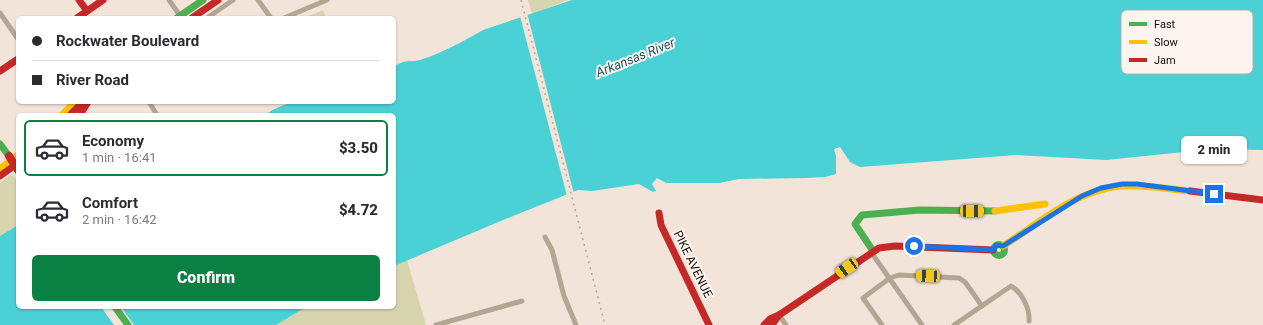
<!DOCTYPE html>
<meta charset="utf-8">
<style>
body{margin:0;font-family:Roboto,sans-serif;background:#f2f2f3;color:#2b2b33;height:100vh;display:flex;flex-direction:column;font-size:15px;white-space:nowrap}
*{box-sizing:border-box;margin:0}
p{font-size:13px;color:#7c7c81}
.icon{flex:none;width:22px;height:22px;fill:none;stroke:currentColor;stroke-width:2;stroke-linecap:round;stroke-linejoin:round}
.map{position:relative;flex:1;overflow:hidden}
.drawer{position:absolute;left:16px;top:113px;width:380px;height:196px;display:flex;flex-direction:column;background:#fff;border-radius:6px;box-shadow:0 1px 3px #0004}
.drawer>*{flex:none}
.top-card{position:absolute;left:16px;top:16px;width:380px;height:88px;border-radius:6px;box-shadow:0 1px 3px #0004;display:grid;align-content:center;height:88px;padding:0 16px;background:#fff}
.end{position:absolute;width:18px;height:18px;margin:-9px;border:5px solid #1a73e8;background:#fff;box-shadow:0 0 0 2px #fff}
.from{border-radius:50%}
.bubble{position:absolute;height:28px;border-radius:6px;background:#fff;box-shadow:0 1px 3px #0004;font-size:13px;font-weight:800;line-height:28px;text-align:center}
.car{position:absolute;width:12px;height:24px;margin:-12px -6px;border-radius:5px;box-shadow:0 0 3px 1px #0007;background:linear-gradient(#f5c518 24%,#345 0 40%,#f5c518 0 76%,#345 0 86%,#f5c518 0)}
.top-card b{display:flex;align-items:center;gap:14px;height:38px;font-size:15px}
.top-card b+b{border-top:1px solid #e1e1e2}
.top-card i{width:10px;height:10px;background:#2b2b33}
ul{padding:7px 0 0;list-style:none}
li{display:flex;align-items:center;gap:12px;height:56px;margin:0 8px 6px;padding:0 8px;border:2px solid transparent;border-radius:6px}
li div{flex:1}
li b{display:block;font-size:15px}
li em{font-style:normal;font-weight:800}
li.active{border-color:#0b8043}
li>.icon{width:36px;height:36px;stroke-width:1.5}
.button{display:flex;gap:8px;margin-top:auto;padding:8px 16px}
.button a{flex:1;height:46px;border-radius:6px;background:#0b8043;color:#fff;font-size:16px;font-weight:800;line-height:46px;text-align:center}
.map>svg:first-child{display:block}
.green{fill:#d6d5ae}
.water{fill:#49d1d5}
.pier{fill:#f2e4d8}
.lines{fill:none;stroke-linecap:round;stroke-linejoin:round}
.street{stroke:#b2a794;stroke-width:5}
.fast{stroke:#4caf50;stroke-width:7}
.slow{stroke:#ffc107;stroke-width:7}
.jam{stroke:#c62828;stroke-width:7}
.rail{stroke:#b5a89c;stroke-width:1.5;stroke-dasharray:2 4;stroke-linecap:butt}
.jam-bridge{stroke:#c62828;stroke-width:8}
.route{stroke:#1a73e8;stroke-width:5}
.labels{text-anchor:middle;stroke-width:4;stroke-linejoin:round;paint-order:stroke}
.street-label{font-size:12px;fill:#160b04;stroke:#fbf4ef}
.water-label{font-size:13px;font-style:italic;fill:#1b5c60;stroke:#fbf4ef}
.key{fill:#fbf4ef;stroke:#b6aea8;stroke-width:1}
.key-label{font-size:11px;fill:#160b04}
</style>
<div class="map">
<svg width="1263" height="325" viewBox="0 0 1263 325">
<rect width="100%" height="100%" fill="#f2e4d8"/>
<g class="green">
<path d="M528,0h40l-36,14z"/>
<path d="M323,10l3,8h-22z"/>
<path d="M12,174l6,9v42l-18,11v-53z"/>
<path d="M407,260l19,65h-150l30,-18h88v-41z"/>
</g>
<g class="water">
<path d="M572,0h691v150l-50,-1 -107,11 -90,-5 -156,12 -10,-5 -10,-15 -6,2 2,7v18l-11,3 -20,1 -66,1 -20,4h-53l-9,-5 -5,6 4,7 -3,1 -14,-8 -47,7 -14,-1 -75,30 -109,46v-151h-129l9,-6 18,-7h102v-35c13,-9 14,-4 26,-7 22,-7 44,-19 63,-30z"/>
<path d="M18,225v82h288l-30,18h-276v-89z"/>
</g>
<g class="pier">
<path d="M527,13l47,181 -7,2 -47,-180z"/>
<path d="M101,307h20l13,18h-20z"/>
</g>
<g class="lines">
<g class="street">
<path d="M169,0l12,17"/>
<path d="M258,0l13,18"/>
<path d="M0,13l18,26"/>
<path d="M207,18l26,-18"/>
<path d="M284,18l43,-18"/>
<path d="M149,102l8,13"/>
<path d="M545,237l7,13 12,46 12,29"/>
<path d="M871,252l51,73"/>
<path d="M779,315l7,10"/>
<path d="M436,325l86,-24"/>
<path d="M882,325l-19,-27 27,-20 9,-3 60,3 6,4 17,24"/>
<path d="M954,325l57,-39c11,6 19,23 18,35"/>
</g>
<g class="fast">
<path d="M177,18l26,-18"/>
<path d="M0,144l9,12"/>
<circle cx="999" cy="250" r="5.5"/>
<path d="M873,251l-18,-27 7,-9 58,-5 75,1"/>
<path d="M115,307l13,18"/>
</g>
<g class="slow">
<path d="M62,115l13,-13"/>
<path d="M0,169l18,-14"/>
<path d="M995,211l50,-7"/>
<path d="M1003,246c35,-22 73,-56 117,-60 23,-2 47,3 70,5"/>
</g>
<g class="jam">
<path d="M79,0l8,11"/>
<path d="M77,18l26,-18"/>
<path d="M192,18l26,-18"/>
<path d="M0,71l18,-12"/>
<path d="M70,115l13,-13"/>
<path d="M80,115l8,-13"/>
<path d="M0,176l18,-13"/>
<path d="M1190,191l73,9"/>
<path d="M659,213l2,12 48,100"/>
<path d="M764,325l6,-6 9,-4 100,-67 16,-2 98,4"/>
<path d="M772,325l7,-10"/>
</g>
<path class="rail" d="M521,0l84,325"/>
<path class="jam-bridge" d="M9,156l9,14"/>
</g>
<g class="lines">
<path class="route" d="M914,246l79,4 3,-5 7,1 79,-50 19,-8 21,-4h15l77,10"/>
</g>
<g class="labels">
<g class="street-label">
<text transform="translate(693 264) rotate(64)" y="4">PIKE AVENUE</text>
</g>
<g class="water-label">
<text transform="translate(635 57) rotate(-22)" y="5">Arkansas River</text>
</g>
</g>
<rect x="1121" y="10" width="132" height="64" rx="6" class="key"/>
<rect x="1129" y="22" width="18" height="4" fill="#4caf50"/>
<rect x="1129" y="40" width="18" height="4" fill="#ffc107"/>
<rect x="1129" y="58" width="18" height="4" fill="#c62828"/>
<g class="key-label">
<text x="1154" y="28">Fast</text>
<text x="1154" y="46">Slow</text>
<text x="1154" y="64">Jam</text>
</g>
</svg>
<i class="end from" style="left:914px;top:246px"></i>
<i class="end" style="left:1214px;top:194px"></i>
<div class="bubble" style="left:1181px;top:136px;width:66px">2 min</div>
<i class="car" style="left:972px;top:211px;rotate:91deg"></i>
<i class="car" style="left:847px;top:268px;rotate:236deg"></i>
<i class="car" style="left:928px;top:276px;rotate:273deg"></i>
<div class="top-card">
<b><i class="from"></i>Rockwater Boulevard</b>
<b><i></i>River Road</b>
</div>
<section class="drawer">
<ul>
<li class="active"><svg class="icon" aria-label="car" viewBox="0 0 24 24"><path d="M5 17H2v-5l4-1 3-4h7l3 4 3 1v5h-3M9 17h6M6 11h13"/><circle cx="7" cy="17" r="2"/><circle cx="17" cy="17" r="2"/></svg><div><b>Economy</b><p>1 min · 16:41</p></div><em>$3.50</em></li>
<li><svg class="icon" aria-label="car" viewBox="0 0 24 24"><path d="M5 17H2v-5l4-1 3-4h7l3 4 3 1v5h-3M9 17h6M6 11h13"/><circle cx="7" cy="17" r="2"/><circle cx="17" cy="17" r="2"/></svg><div><b>Comfort</b><p>2 min · 16:42</p></div><em>$4.72</em></li>
</ul>
<div class="button"><a>Confirm</a></div>
</section>
</div>
